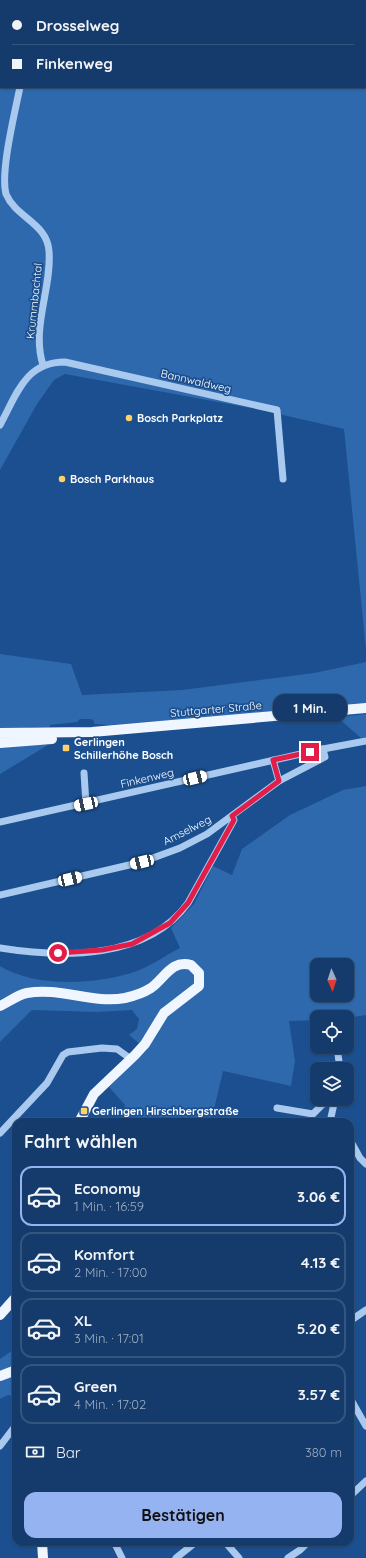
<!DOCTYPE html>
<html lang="de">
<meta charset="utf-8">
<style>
body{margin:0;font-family:Quicksand,sans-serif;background:#214673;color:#f1f3f6;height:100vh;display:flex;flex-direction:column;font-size:15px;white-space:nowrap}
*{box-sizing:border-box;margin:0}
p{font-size:13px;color:#9dadc1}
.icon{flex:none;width:22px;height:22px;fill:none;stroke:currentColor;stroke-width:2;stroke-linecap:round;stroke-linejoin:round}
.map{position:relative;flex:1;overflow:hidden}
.sheet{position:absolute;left:12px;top:1118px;width:342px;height:428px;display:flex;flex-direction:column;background:#143b6b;border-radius:12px;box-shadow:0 1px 3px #0004,0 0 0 1px #33557e}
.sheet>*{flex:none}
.guide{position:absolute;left:0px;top:0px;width:366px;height:88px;box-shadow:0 1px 3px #0004,0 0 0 1px #33557e;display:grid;align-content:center;height:88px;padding:0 12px;background:#143b6b}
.needle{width:26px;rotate:177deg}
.tools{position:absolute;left:310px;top:958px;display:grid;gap:8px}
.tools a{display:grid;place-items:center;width:44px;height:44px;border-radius:8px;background:#143b6b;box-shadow:0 1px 3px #0004,0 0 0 1px #33557e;font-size:20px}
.end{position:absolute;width:18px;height:18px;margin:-9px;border:5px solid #e11d48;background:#fff;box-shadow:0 0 0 2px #fff}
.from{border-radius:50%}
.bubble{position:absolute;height:28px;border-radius:12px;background:#143b6b;box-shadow:0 1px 3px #0004,0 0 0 1px #33557e;font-size:13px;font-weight:800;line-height:28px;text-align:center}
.car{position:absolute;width:12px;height:24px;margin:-12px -6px;border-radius:5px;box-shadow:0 0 3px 1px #0007;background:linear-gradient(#fff 24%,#345 0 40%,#fff 0 76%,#345 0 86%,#fff 0)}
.guide b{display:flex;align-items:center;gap:14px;height:38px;font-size:15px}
.guide b+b{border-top:1px solid #33557e}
.guide i{width:10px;height:10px;background:#f1f3f6}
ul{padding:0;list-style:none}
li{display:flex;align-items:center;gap:12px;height:60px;margin:0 8px 6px;padding:0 4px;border:2px solid #33557e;border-radius:12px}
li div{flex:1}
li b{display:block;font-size:15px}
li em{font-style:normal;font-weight:800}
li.current{border-color:#95b2f1}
li>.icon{width:36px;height:36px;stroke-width:1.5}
h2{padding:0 12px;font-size:18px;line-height:48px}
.pay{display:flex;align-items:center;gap:10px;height:44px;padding:0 12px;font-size:15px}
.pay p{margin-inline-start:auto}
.cta{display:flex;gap:8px;margin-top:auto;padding:8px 12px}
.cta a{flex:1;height:46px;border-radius:12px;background:#95b2f1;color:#111;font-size:16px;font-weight:800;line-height:46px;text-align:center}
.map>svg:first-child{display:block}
.green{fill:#2e69ad;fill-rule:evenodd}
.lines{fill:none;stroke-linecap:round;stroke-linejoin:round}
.minor{stroke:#a9c9ee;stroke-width:7}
.major{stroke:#f0f6ff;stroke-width:10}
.route{stroke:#e11d48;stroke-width:5}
.poi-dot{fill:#ffd166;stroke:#1b4f8f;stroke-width:1.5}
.labels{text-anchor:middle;stroke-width:3.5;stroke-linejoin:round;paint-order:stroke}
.street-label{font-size:11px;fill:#fff;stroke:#1b4f8f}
.poi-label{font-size:11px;font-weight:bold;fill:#fff;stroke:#1b4f8f;text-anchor:start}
</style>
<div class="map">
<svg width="366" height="1558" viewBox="0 0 366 1558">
<rect width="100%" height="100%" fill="#1b4f8f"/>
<g class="green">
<path d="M0,0h366v650l-22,-221 -83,-19 -196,-36 -11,6 -17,24 -37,66zM1,1h364v86h-364z"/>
<path d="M0,654l71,10 11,31 100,-5 132,-17 52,-11v42l-255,21 -17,-1v-3l-3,-2h-11l-3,3 -27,3v2l-10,1 3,-1 -43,2z"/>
<path d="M366,714v23l-5,1 -24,-21z"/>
<path d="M28,745h20l-48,29v-27z"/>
<path d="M366,786v229l-19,3 -30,-1v3l-28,1 6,40 -4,25 -68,-15 -12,51h-90l4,-17 -16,-18 38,-37 -18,-15 8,-6 2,-10 -7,-9 -35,2 -65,-2 -32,32v-76c36,22 97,19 137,5 14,-5 29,-16 43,-23l-9,-20 23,-24 19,-38 19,9 10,-26 48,-34 53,-25zM317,965h30v30h-30z"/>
<path d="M16,1348v49l-8,-2 -8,4v-40z"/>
</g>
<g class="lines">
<g class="minor">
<path d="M34,0v1"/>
<path d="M20,87c-5,25 -20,85 -14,107 10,24 41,29 43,57 3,37 -18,77 -6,114"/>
<path d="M0,425c17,-31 25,-63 65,-63l212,48 6,69"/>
<path d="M273,760l6,21"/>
<path d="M84,773l2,31"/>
<path d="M0,822l323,-73 43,-8"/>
<path d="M0,895l142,-33 38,-14 27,-14 72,-53 46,-24 -2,-8"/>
<path d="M0,948c62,10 147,12 188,-45l46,-83 -2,-4"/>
<path d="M337,1047l3,22"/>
<path d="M277,1108l36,6 10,-10 11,-2"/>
<path d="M330,1122l5,-23"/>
<path d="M0,1133l47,-50 16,-28 5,-3 34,-4 15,1 14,10"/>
<path d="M350,1140l10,18 6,6"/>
<path d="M350,1321l16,-11"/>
<path d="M350,1398l16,28"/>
<path d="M0,1446l16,-21"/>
<path d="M350,1496l16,-15"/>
<path d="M114,1542l8,16"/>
<path d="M225,1542l14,16"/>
<path d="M176,1558l20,-16"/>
<path d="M288,1558l12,-8 8,-8"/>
</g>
<g class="major">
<path d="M0,733l92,-1 274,-24"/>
<path d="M0,743l52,-4"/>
<path d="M0,1006c9,-4 17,-11 27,-13 33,-6 66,11 98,5 9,-2 18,-5 26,-10 13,-9 21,-29 40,-23l8,8v13l-35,27 -19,31 -10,11 -41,39 -15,28"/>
<path d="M0,1315l16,-18"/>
<path d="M0,1376l16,-6"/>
<path d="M42,1542l1,16"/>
</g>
</g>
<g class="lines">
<path class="route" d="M58,953l44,-3 30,-6 38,-21 18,-20 46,-83 -2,-4 47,-35 -6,-21 37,-8"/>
</g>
<g class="poi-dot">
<circle cx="129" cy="418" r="4"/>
<circle cx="62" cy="479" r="4"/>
<rect x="62" y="744" width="8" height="8" rx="2"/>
<rect x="80" y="1107" width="8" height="8" rx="2"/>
</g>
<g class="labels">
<g class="street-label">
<text transform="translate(34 301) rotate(-84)" y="4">Krummbachtal</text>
<text transform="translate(196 381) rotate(13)" y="4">Bannwaldweg</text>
<text transform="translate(216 709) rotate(-5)" y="4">Stuttgarter Straße</text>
<text transform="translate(147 778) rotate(-13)" y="4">Finkenweg</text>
<text transform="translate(187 830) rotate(-27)" y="4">Amselweg</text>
</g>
<g class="poi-label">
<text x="137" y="422">Bosch Parkplatz</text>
<text x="70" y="483">Bosch Parkhaus</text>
<text x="74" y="746">Gerlingen<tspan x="74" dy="13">Schillerhöhe Bosch</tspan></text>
<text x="92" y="1115">Gerlingen Hirschbergstraße</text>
</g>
</g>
</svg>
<div class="tools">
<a><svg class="needle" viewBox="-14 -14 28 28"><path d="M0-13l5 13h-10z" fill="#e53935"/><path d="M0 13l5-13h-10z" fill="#9dadc1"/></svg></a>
<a><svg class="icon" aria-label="locate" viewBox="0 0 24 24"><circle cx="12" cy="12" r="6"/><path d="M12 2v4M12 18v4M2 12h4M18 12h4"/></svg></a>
<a><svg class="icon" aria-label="layers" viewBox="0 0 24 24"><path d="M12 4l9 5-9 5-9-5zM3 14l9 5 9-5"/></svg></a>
</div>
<i class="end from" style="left:58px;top:953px"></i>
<i class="end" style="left:310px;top:752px"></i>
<div class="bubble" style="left:273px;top:694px;width:74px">1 Min.</div>
<i class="car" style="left:195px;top:778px;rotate:77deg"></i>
<i class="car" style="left:86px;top:804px;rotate:258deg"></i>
<i class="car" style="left:142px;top:862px;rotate:257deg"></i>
<i class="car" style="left:70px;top:879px;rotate:77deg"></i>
<div class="guide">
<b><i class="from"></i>Drosselweg</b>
<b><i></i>Finkenweg</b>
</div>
<section class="sheet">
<h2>Fahrt wählen</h2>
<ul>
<li class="current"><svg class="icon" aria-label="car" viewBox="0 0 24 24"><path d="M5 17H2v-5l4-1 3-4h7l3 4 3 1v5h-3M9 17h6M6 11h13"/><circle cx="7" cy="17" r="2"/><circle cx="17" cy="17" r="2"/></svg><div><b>Economy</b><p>1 Min. · 16:59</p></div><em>3.06 €</em></li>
<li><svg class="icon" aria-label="car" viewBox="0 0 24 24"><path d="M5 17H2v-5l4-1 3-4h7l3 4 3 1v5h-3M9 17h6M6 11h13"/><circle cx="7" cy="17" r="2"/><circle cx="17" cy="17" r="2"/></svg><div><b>Komfort</b><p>2 Min. · 17:00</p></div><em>4.13 €</em></li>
<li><svg class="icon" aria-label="car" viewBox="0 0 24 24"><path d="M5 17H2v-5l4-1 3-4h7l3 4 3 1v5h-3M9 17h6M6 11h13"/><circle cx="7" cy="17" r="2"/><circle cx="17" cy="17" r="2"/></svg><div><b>XL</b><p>3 Min. · 17:01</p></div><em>5.20 €</em></li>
<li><svg class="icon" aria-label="car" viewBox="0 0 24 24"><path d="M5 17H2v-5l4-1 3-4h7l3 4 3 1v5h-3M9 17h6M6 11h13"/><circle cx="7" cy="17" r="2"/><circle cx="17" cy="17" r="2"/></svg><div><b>Green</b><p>4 Min. · 17:02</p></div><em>3.57 €</em></li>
</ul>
<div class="pay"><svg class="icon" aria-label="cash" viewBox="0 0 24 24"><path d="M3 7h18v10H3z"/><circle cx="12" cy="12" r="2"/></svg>Bar<p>380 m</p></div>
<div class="cta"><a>Bestätigen</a></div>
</section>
</div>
